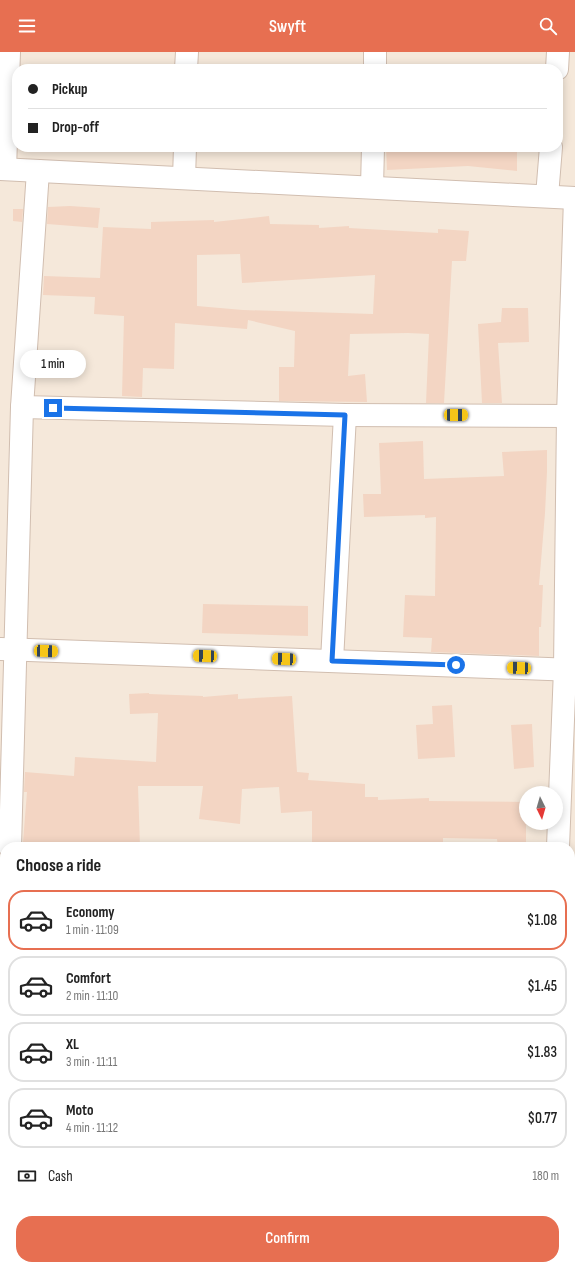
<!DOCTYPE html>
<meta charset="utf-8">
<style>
body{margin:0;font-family:"Sofia Sans Condensed",sans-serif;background:#f6f6f6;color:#222;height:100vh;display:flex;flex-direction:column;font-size:15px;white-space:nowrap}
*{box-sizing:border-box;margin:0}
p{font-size:13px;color:#767676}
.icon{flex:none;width:22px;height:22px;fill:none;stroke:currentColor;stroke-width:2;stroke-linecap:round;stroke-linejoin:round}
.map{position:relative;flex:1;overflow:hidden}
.panel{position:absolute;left:0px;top:790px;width:575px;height:428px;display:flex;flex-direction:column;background:#fff;border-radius:16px 16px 0 0;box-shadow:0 2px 10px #0003}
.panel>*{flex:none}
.guide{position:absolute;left:12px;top:12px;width:551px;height:88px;border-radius:16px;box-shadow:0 2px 10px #0003;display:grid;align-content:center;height:88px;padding:0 16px;background:#fff}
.needle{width:26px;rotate:175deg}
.tools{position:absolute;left:519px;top:734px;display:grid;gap:8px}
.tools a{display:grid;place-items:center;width:44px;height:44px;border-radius:50%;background:#fff;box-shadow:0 2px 10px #0003;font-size:20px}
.end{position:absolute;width:18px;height:18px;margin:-9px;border:5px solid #1a73e8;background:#fff;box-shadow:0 0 0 2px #fff}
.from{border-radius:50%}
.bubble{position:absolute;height:28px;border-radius:14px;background:#fff;box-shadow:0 2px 10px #0003;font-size:13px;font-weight:600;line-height:28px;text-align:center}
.car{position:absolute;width:12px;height:24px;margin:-12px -6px;border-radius:5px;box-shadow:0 0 3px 1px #0007;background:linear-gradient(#f5c518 24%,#345 0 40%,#f5c518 0 76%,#345 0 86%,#f5c518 0)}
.guide b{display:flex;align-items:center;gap:14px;height:38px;font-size:15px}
.guide b+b{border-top:1px solid #e0e0e0}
.guide i{width:10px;height:10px;background:#222}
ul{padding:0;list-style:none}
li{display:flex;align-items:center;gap:12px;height:60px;margin:0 8px 6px;padding:0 8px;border:2px solid #e0e0e0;border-radius:16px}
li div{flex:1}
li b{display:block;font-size:15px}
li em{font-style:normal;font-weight:600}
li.current{border-color:#e76f51}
li>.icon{width:36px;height:36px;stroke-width:1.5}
h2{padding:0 16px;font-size:18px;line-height:48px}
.pay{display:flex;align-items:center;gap:10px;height:44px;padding:0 16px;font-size:15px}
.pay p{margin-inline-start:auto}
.button{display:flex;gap:8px;margin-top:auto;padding:8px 16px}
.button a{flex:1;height:46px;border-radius:16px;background:#e76f51;color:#fff;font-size:16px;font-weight:600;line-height:46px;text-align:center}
header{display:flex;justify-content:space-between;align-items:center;height:52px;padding:0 16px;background:#e76f51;color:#fff;font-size:18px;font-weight:600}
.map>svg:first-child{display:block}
.residential{fill:#f5e8da;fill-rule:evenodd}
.building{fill:#f3d5c3;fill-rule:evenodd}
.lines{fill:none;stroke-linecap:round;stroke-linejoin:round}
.minor-casing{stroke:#d1beb0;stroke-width:24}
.minor{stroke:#fff;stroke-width:22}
.route{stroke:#1a73e8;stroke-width:5}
</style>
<header><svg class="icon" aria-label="menu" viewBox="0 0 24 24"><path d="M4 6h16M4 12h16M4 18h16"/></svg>Swyft<svg class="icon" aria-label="search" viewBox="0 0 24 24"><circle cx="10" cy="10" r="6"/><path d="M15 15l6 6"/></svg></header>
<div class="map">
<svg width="575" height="1218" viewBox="0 0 575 1218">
<rect width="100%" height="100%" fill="#fdf6ec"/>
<path class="residential" d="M0,0h575v1218h-575zM17,17h541v78h-541zM526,741h30v30h-30zM5,795h565v418h-565z"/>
<g class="building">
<path d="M386,95h131v24l-49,-5 -81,4z"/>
<path d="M70,154l30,2 -2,20 -51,-4 1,-17z"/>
<path d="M13,157h10l-1,13 -9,-1z"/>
<path d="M269,164l1,8 49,1v3l30,-2v2l89,5v-4l31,2 -3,30h-14l-8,142h-18l3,-69 -21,-1 -58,1 -2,42 17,-2 2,28 -88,-1v-34h15l1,-36 -47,-11 -1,9 -72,-6 -1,46 -31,-1 -1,29 -20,-1 2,-80 -30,-2 1,-17 -52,-2 1,-19 56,2 3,-51 48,2v-7l63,-2v2zM240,202l2,29 133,-8 -2,39 -130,-4 -46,-4v-51z"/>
<path d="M502,256h26l1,34 -31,1 4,60h-20l-4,-79 23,-2z"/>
<path d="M423,389l1,38 80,-3 -2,-24 45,-2v22l-2,41 -6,72h4l-2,42h-2v29l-108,-4 1,-14 -29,-1 2,-42 30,1 1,-79 -11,1v-3l-61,2 -1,-23h18l-2,-51z"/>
<path d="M203,552l105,2v30l-106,-3z"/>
<path d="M149,641v1l54,2v1l35,-3v5l54,-3 5,76 12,1 -1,7 57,4v13h13v3l51,-2v3l97,1v45h-28l-1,-8 -54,-1v9h-131v-36l-31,2 -2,-26 -37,2 -2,35 -41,-5 4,-33h-65l2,61h-72l-45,-5 4,-50h-3l1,-20 49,4 1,-19 81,5 2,-49 -28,1 -1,-20z"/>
<path d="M452,653l3,52 -37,2 -2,-34 17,-1 -1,-18z"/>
<path d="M532,672l2,43 -20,2 -3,-44z"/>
</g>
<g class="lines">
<defs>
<g id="minor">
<path d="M186,17l1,-17"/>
<path d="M375,17v-17"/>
<path d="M557,17l1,-17"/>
<path d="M0,117l575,29"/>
<path d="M5,117l4,-117"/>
<path d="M184,126l1,-31"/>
<path d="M372,135l1,-40"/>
<path d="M547,144l4,-49"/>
<path d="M22,355l323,8 223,1"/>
<path d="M1,597l574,21"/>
<path d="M332,609l13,-246"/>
<path d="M10,795l12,-440 16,-236"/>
<path d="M558,795l7,-178 3,-253 7,-218"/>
<path d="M570,826h5"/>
<path d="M570,1013l5,1"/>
<path d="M0,1049l5,-129"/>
<path d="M0,1146l5,1"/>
<path d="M570,1203l5,1"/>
<path d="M316,1218l1,-5"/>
<path d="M535,1218v-5"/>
</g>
</defs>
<use href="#minor" class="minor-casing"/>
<use href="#minor" class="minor"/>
</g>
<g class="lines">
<path class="route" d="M53,356l292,7 -13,246 124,4"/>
</g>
</svg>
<div class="tools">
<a><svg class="needle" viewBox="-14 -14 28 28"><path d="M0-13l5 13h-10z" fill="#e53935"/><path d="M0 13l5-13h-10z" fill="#767676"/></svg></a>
</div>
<i class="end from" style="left:456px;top:613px"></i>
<i class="end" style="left:53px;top:356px"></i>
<div class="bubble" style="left:20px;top:298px;width:66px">1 min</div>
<i class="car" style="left:456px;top:363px;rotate:90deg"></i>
<i class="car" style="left:46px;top:599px;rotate:92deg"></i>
<i class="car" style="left:205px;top:604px;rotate:272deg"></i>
<i class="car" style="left:284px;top:607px;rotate:272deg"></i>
<i class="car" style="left:519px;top:616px;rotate:272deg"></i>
<div class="guide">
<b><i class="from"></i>Pickup</b>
<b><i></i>Drop-off</b>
</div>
<section class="panel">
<h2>Choose a ride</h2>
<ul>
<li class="current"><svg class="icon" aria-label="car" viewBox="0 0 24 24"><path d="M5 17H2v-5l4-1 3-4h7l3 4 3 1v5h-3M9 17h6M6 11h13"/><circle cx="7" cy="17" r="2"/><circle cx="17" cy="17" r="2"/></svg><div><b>Economy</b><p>1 min · 11:09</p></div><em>$1.08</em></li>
<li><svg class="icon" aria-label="car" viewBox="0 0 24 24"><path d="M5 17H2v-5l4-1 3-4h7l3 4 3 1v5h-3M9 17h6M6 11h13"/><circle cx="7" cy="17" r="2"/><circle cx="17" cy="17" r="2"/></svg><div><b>Comfort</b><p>2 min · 11:10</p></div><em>$1.45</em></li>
<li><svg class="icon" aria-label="car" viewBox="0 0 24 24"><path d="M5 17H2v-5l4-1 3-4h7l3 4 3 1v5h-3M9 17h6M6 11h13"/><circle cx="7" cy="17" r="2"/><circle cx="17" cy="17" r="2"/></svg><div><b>XL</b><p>3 min · 11:11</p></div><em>$1.83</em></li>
<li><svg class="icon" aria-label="car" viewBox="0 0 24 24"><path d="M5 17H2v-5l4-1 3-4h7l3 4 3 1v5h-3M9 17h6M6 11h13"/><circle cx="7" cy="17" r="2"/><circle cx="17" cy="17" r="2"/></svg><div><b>Moto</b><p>4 min · 11:12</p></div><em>$0.77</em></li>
</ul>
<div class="pay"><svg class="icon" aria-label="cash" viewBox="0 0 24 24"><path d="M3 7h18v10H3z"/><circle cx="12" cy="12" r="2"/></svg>Cash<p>180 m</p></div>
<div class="button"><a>Confirm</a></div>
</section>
</div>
